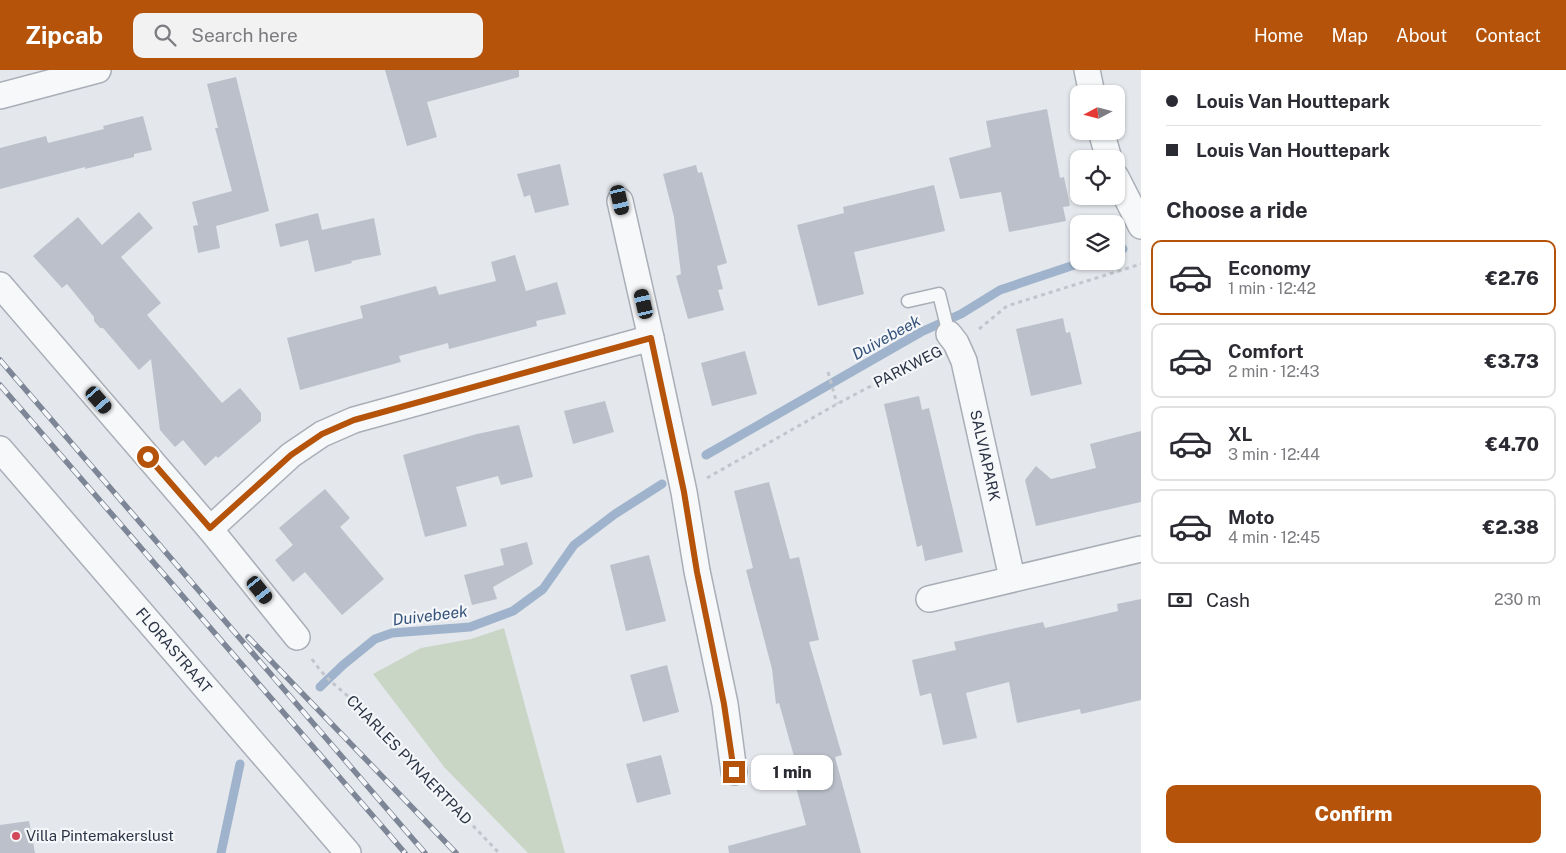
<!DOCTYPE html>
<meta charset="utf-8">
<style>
body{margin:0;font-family:"Public Sans",sans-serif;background:#f2f2f3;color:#2b2b33;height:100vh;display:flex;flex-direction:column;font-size:19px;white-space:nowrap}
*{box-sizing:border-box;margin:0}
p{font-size:16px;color:#7c7c81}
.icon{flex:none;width:28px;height:28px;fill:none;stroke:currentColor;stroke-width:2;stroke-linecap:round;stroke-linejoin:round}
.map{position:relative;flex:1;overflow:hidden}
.details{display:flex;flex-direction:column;background:#fff;width:425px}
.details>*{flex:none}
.guide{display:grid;align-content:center;height:110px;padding:0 25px;background:#fff}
.needle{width:32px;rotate:263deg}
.buttons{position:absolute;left:1070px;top:15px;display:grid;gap:10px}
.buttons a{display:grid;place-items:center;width:55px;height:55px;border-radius:10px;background:#fff;box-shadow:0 1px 4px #0004;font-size:25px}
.end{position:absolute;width:22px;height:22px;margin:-11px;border:6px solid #b45309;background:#fff;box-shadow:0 0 0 2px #fff}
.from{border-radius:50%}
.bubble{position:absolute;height:35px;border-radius:10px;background:#fff;box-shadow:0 1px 4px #0004;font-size:16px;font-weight:800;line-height:35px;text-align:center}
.car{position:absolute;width:15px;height:30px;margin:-15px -8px;border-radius:6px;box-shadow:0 0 4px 1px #0007;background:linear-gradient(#222 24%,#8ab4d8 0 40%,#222 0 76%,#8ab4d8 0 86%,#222 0)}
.guide b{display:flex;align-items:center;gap:18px;height:48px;font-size:19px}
.guide b+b{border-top:1px solid #e1e1e2}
.guide i{width:12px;height:12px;background:#2b2b33}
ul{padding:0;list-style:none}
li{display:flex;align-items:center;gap:15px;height:75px;margin:0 10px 8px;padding:0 15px;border:2px solid #e1e1e2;border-radius:10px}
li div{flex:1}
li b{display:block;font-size:19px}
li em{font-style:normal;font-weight:800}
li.current{border-color:#b45309}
li>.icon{width:45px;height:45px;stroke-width:1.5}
h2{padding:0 25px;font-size:22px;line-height:60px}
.pay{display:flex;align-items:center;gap:12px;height:55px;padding:0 25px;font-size:19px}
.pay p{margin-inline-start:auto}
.cta{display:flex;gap:10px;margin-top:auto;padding:10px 25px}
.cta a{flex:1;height:58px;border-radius:10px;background:#b45309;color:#fff;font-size:20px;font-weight:800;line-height:58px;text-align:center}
header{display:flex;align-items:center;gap:30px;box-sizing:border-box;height:70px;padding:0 25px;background:#b45309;color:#fff}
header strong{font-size:24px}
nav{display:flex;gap:28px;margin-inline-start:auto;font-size:18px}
.search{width:350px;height:45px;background:#f2f2f3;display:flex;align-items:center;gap:12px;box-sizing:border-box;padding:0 18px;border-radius:10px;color:#7c7c81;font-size:19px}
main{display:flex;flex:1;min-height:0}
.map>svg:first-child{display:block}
.green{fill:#c9d6c5}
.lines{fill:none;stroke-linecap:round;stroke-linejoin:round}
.stream{stroke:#9fb4cc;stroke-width:9}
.building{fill:#bbc0ca}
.service-casing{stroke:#a9aeb7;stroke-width:15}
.minor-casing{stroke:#a9aeb7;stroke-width:28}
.path{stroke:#c2c5cb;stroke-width:3;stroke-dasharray:4 4;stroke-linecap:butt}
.service{stroke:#f7f8fa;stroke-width:12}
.minor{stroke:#f7f8fa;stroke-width:25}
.rail-casing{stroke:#7d8696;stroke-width:5.5}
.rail{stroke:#f4f6f9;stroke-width:4;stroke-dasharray:11;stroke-linecap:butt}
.route{stroke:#b45309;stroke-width:6}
.poi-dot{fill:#d1495b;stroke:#f4f6f9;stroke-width:2}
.labels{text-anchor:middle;stroke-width:4.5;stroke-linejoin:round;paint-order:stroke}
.street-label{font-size:15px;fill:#2b3445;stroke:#f4f6f9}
.poi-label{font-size:15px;fill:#2b3445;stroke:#f4f6f9;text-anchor:start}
.water-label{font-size:16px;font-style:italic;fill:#34527a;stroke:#f4f6f9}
</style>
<header>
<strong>Zipcab</strong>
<div class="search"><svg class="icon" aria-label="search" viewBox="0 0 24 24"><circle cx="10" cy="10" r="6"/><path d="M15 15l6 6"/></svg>Search here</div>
<nav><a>Home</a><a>Map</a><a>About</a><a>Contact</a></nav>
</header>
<main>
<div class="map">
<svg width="1141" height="783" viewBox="0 0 1141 783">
<rect width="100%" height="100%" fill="#e4e7ec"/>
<path class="green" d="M504,558l61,225h-37l-83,-85 -72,-94 48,-26 50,-9z"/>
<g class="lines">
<g class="stream">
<path d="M1116,181l7,-2"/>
<path d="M706,385l215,-123 40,-18 39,-24 86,-29"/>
<path d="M320,617l23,-22 32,-26 17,-6 78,-6 43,-16 30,-22 31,-44 41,-31 47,-30"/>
<path d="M221,783l19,-89"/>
</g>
</g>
<g class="building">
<path d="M385,0h134v7l-92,25 10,35 -30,9z"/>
<path d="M236,7l33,134 -53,15 4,22 -22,5 -5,-27 5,-1 -6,-23 40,-11 -17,-63h3l-11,-44z"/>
<path d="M1047,39l13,69 4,-1 6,29 -7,1 3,14 -57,11 -8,-40 -41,7 -11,-41 42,-11 -5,-26z"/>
<path d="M143,46l9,34 -18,4v3l-49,12v-2l-85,22v-41l46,-12 2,7 56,-14 -1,-3z"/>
<path d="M560,94l9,41 -34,8 -5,-18 -6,2 -7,-23z"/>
<path d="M696,95l2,8 4,-1 25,91 -10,3 6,23 -5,1 6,20 -36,9 -12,-43 5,-2 -7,-57 -11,-43z"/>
<path d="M934,115l11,46 -91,21 10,42 -46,12 -21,-81 47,-12 -1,-6z"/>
<path d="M139,142l14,16 -32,29 40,46 -14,12 75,88 18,-15 21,25v8l-43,37 -2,-2 -11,10 -22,-26 -8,7 -15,-17 -9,-71 -12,11 -36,-42h-3l-6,-7v-4l-27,-33 -5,4 -29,-32 45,-39 24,28z"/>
<path d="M318,143l4,17 52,-12 7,37 -30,6 1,2 -37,9 -7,-32 -28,7 -5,-23z"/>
<path d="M515,185l11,36 31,-9 9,32 -30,7 1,5 -88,23 -1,-6 -49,13 2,6 -101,28 -13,-52 76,-20 -3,-12 76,-20 3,9 57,-14 -5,-19z"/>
<path d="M1063,248l3,15 4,-1 12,52 -51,12 -15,-67z"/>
<path d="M745,281l12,43 -45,12 -11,-43z"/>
<path d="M919,326l3,14 7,-2 34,144 -38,9 -3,-16 -5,2 -33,-143z"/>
<path d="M605,331l9,31 -41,12 -9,-33z"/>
<path d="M519,355l14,52 -32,8 -3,-9 -42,11 11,39 -42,11 -22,-82 74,-21z"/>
<path d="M1141,361v71l-105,24 -11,-46 11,-14 15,13 45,-11 -6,-24z"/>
<path d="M769,412l21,77 9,-2 20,83 -10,2 33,113 -7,2 26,96h-132l-1,-7 78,-21 -15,-57 6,-1 -18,-64 -3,1 -4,-35 -26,-99 7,-2 -19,-77z"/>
<path d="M325,419l25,29 -10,9 44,52 -42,36 -37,-43 -12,10 -18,-22 18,-15 -14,-17z"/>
<path d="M527,472l6,22 -40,23 4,12 -25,6 -8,-30 40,-10 -4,-16z"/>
<path d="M649,485l17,66 -40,10 -16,-66z"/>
<path d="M1141,529v101l-60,14 -1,-5 -63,14 -8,-41 -43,11 11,45 -34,7 -12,-52 -11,3 -8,-36 44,-10 -2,-8 89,-20 2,6 73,-17 -1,-7z"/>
<path d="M667,595l12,47 -36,10 -13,-47z"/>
<path d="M661,685l10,39 -34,9 -11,-39z"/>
<path d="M29,751l6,32h-35v-28z"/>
</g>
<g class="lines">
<defs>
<path id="service" d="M908,231l31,-7 10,40"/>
<g id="minor">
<path d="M1087,0l5,24"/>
<path d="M0,26l98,-26"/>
<path d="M1101,61l8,28"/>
<path d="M1116,107l25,49"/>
<path d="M0,215l210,244 87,108"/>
<path id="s1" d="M949,264l7,9 8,18 48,217"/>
<path d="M651,268l33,154 13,79 28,133 9,68"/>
<path id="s2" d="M0,379l348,404"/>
<path d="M210,459l81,-74 31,-21 32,-14 297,-82 -31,-137"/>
<path d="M929,529l212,-50"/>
</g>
</defs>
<use href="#service" class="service-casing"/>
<use href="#minor" class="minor-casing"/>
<g class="path">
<path d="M979,259l28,-23 134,-42"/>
<path d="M828,302l9,32"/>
<path d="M707,408l130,-74 94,-50"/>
<path d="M312,589c11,17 26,29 42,42l145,152"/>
</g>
<use href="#service" class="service"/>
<use href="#minor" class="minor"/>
<defs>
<g id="rail">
<path d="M0,290l425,493"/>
<path d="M0,315l405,468"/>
<path d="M248,567l208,216"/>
</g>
</defs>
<use href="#rail" class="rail-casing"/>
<use href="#rail" class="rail"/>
</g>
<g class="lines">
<path class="route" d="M148,387l62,71 81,-73 31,-21 32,-14 297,-82 33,154 13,80 27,132 10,68"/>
</g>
<circle class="poi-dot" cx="16" cy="766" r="5"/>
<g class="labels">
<g class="street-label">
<text transform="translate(908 297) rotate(-27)" y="5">PARKWEG</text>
<text dy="5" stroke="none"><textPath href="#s1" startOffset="128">SALVIAPARK</textPath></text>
<text dy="5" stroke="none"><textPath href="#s2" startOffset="266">FLORASTRAAT</textPath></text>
<text transform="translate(409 690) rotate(46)" y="5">CHARLES PYNAERTPAD</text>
</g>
<g class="poi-label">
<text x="26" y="771">Villa Pintemakerslust</text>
</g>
<g class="water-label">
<text transform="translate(886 267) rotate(-29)" y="6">Duivebeek</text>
<text transform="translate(430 545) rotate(-7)" y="6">Duivebeek</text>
</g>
</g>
</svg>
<div class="buttons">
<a><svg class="needle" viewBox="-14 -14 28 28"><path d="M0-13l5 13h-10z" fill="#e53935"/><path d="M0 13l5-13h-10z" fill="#7c7c81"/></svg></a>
<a><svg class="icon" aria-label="locate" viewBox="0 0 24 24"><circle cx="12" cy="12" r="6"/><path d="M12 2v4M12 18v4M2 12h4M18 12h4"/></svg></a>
<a><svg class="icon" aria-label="layers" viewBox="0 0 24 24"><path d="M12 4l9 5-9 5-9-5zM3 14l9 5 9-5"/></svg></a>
</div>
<i class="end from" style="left:148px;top:387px"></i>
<i class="end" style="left:734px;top:702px"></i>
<div class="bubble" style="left:751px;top:685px;width:82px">1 min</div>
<i class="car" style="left:620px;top:130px;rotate:167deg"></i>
<i class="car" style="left:644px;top:234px;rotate:347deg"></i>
<i class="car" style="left:99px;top:330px;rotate:139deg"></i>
<i class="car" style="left:260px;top:520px;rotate:141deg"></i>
</div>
<section class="details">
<div class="guide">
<b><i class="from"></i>Louis Van Houttepark</b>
<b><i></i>Louis Van Houttepark</b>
</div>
<h2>Choose a ride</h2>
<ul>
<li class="current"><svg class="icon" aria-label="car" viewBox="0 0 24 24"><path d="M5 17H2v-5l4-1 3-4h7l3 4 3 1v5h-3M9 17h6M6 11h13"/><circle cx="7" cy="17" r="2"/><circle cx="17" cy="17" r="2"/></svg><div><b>Economy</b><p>1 min · 12:42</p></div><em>€2.76</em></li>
<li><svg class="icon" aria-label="car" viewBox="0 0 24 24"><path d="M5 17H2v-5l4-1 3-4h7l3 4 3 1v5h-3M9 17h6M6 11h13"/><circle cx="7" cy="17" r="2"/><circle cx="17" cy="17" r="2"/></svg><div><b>Comfort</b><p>2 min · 12:43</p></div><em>€3.73</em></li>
<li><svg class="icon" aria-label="car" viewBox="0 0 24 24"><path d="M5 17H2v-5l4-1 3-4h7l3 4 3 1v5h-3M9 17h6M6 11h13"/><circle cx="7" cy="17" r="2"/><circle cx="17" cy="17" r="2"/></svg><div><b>XL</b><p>3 min · 12:44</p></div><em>€4.70</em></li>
<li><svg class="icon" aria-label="car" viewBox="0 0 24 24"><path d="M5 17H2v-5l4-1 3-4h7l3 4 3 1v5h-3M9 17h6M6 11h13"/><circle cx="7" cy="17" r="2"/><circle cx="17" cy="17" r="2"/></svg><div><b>Moto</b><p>4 min · 12:45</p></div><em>€2.38</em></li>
</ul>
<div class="pay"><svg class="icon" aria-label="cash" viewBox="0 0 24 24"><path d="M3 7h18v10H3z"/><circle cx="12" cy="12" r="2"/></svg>Cash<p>230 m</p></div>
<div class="cta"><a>Confirm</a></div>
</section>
</main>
